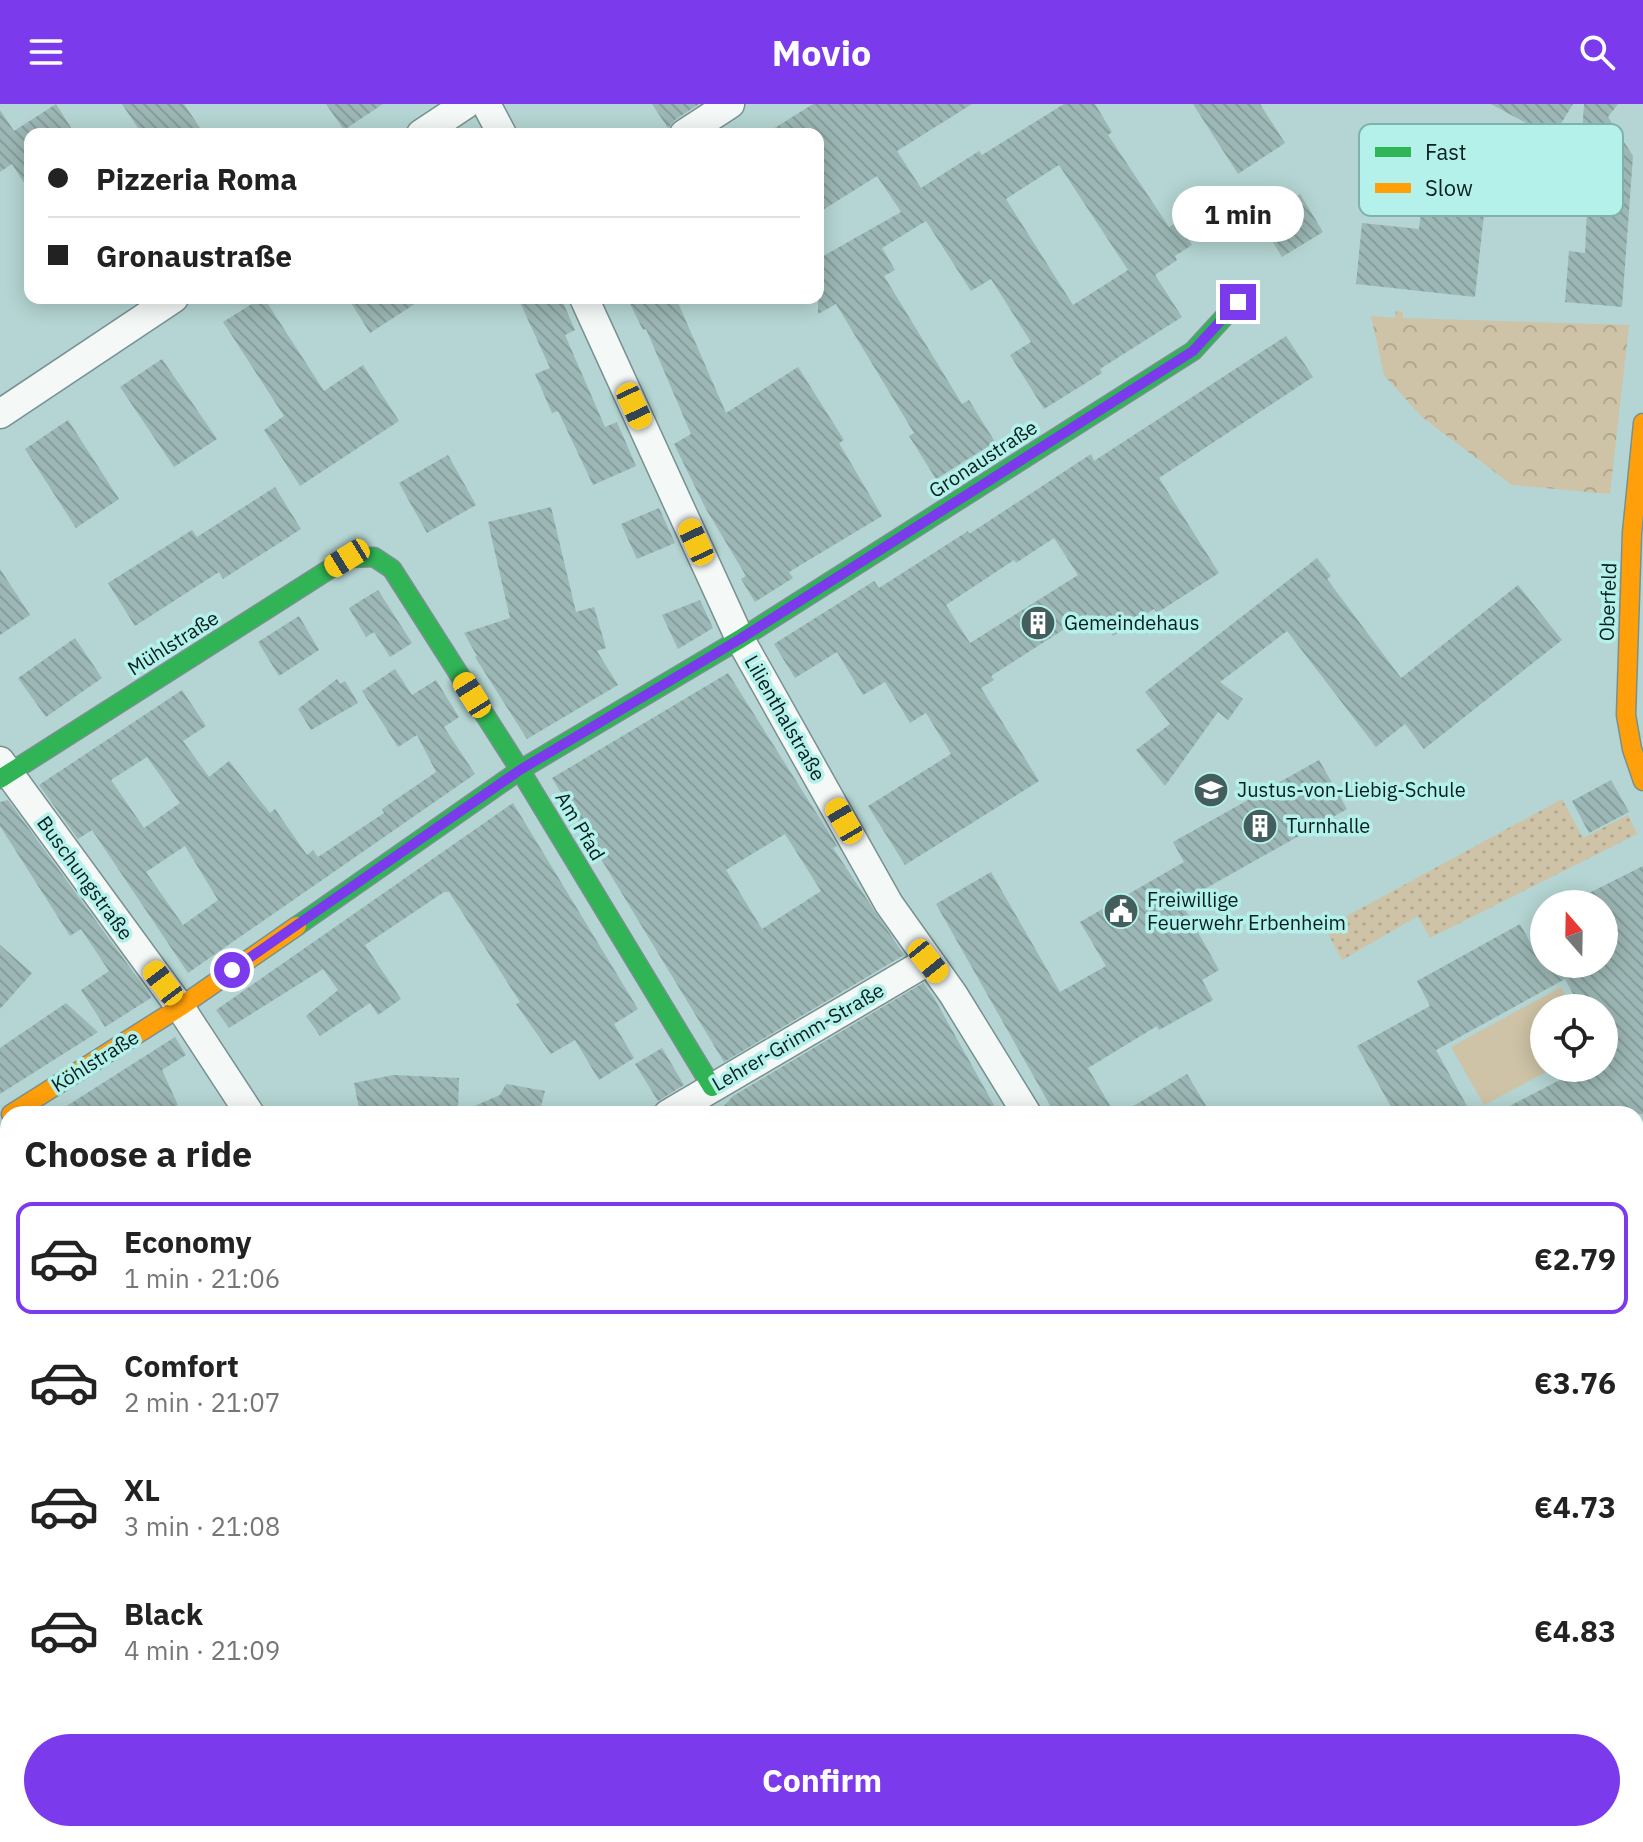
<!DOCTYPE html>
<meta charset="utf-8">
<style>
body{margin:0;font-family:"IBM Plex Sans",sans-serif;background:#f6f6f6;color:#222;height:100vh;display:flex;flex-direction:column;font-size:30px;white-space:nowrap}
*{box-sizing:border-box;margin:0}
p{font-size:26px;color:#767676}
.icon{flex:none;width:44px;height:44px;fill:none;stroke:currentColor;stroke-width:2;stroke-linecap:round;stroke-linejoin:round}
.map{position:relative;flex:1;overflow:hidden}
.panel{position:absolute;left:0px;top:1002px;width:1644px;height:736px;display:flex;flex-direction:column;background:#fff;border-radius:24px 24px 0 0;box-shadow:0 4px 20px #0003}
.panel>*{flex:none}
.hud{position:absolute;left:24px;top:24px;width:800px;height:176px;border-radius:16px;box-shadow:0 4px 20px #0003;display:grid;align-content:center;height:176px;padding:0 24px;background:#fff}
.needle{width:52px;rotate:340deg}
.fabs{position:absolute;left:1530px;top:786px;display:grid;gap:16px}
.fabs a{display:grid;place-items:center;width:88px;height:88px;border-radius:50%;background:#fff;box-shadow:0 4px 20px #0003;font-size:40px}
.end{position:absolute;width:36px;height:36px;margin:-18px;border:10px solid #7c3aed;background:#fff;box-shadow:0 0 0 4px #fff}
.from{border-radius:50%}
.bubble{position:absolute;height:56px;border-radius:28px;background:#fff;box-shadow:0 4px 20px #0003;font-size:26px;font-weight:700;line-height:56px;text-align:center}
.car{position:absolute;width:24px;height:48px;margin:-24px -12px;border-radius:10px;box-shadow:0 0 6px 2px #0007;background:linear-gradient(#f5c518 24%,#345 0 40%,#f5c518 0 76%,#345 0 86%,#f5c518 0)}
.hud b{display:flex;align-items:center;gap:28px;height:76px;font-size:30px}
.hud b+b{border-top:2px solid #e0e0e0}
.hud i{width:20px;height:20px;background:#222}
ul{padding:0;list-style:none}
li{display:flex;align-items:center;gap:24px;height:112px;margin:0 16px 12px;padding:0 8px;border:4px solid transparent;border-radius:16px}
li div{flex:1}
li b{display:block;font-size:30px}
li em{font-style:normal;font-weight:700}
li.active{border-color:#7c3aed}
li>.icon{width:72px;height:72px;stroke-width:1.5}
h2{padding:0 24px;font-size:36px;line-height:96px}
.primary-button{display:flex;gap:16px;margin-top:auto;padding:16px 24px}
.primary-button a{flex:1;height:92px;border-radius:48px;background:#7c3aed;color:#fff;font-size:32px;font-weight:700;line-height:92px;text-align:center}
header{display:flex;justify-content:space-between;align-items:center;height:104px;padding:0 24px;background:#7c3aed;color:#fff;font-size:36px;font-weight:700}
.map>svg:first-child{display:block}
.grass{fill:#cec3a6}
.park{fill:url(#park-crowns)}
.garden{fill:url(#garden-dots)}
.building{fill:url(#building-back-hatch);fill-rule:evenodd}
.lines{fill:none;stroke-linecap:round;stroke-linejoin:round}
.lane-casing{stroke:#789190;stroke-width:17}
.street-casing{stroke:#789190;stroke-width:31}
.fast-casing{stroke:#789190;stroke-width:21}
.slow-casing{stroke:#789190;stroke-width:21}
.lane{stroke:#f4f9f8;stroke-width:14}
.street{stroke:#f4f9f8;stroke-width:28}
.fast{stroke:#30b455;stroke-width:18}
.slow{stroke:#ff9f0a;stroke-width:18}
.route{stroke:#7c3aed;stroke-width:10}
.labels{text-anchor:middle;stroke-width:7;stroke-linejoin:round;paint-order:stroke}
.street-label{font-size:20px;fill:#061e1d;stroke:#b4f1eb}
.poi-label{font-size:20px;fill:#061e1d;stroke:#b4f1eb;text-anchor:start}
.key{fill:#b4f1eb;stroke:#80b2ad;stroke-width:2}
.key-label{font-size:22px;fill:#061e1d}
</style>
<header><svg class="icon" aria-label="menu" viewBox="0 0 24 24"><path d="M4 6h16M4 12h16M4 18h16"/></svg>Movio<svg class="icon" aria-label="search" viewBox="0 0 24 24"><circle cx="10" cy="10" r="6"/><path d="M15 15l6 6"/></svg></header>
<div class="map">
<svg width="1643" height="1738" viewBox="0 0 1643 1738">
<defs>
<pattern id="park-crowns" width="20" height="18" patternUnits="userSpaceOnUse" patternTransform="scale(2)"><rect width="20" height="18" fill="#cec3a6"/><path d="M2 6a3 3 0 1 1 6 0M12 15a3 3 0 1 1 6 0" fill="none" stroke="#afa78e"/></pattern>
<pattern id="garden-dots" width="8" height="8" patternUnits="userSpaceOnUse" patternTransform="scale(2)"><rect width="8" height="8" fill="#cec3a6"/><path d="M2 2h.1M6 6h.1" fill="none" stroke="#afa78e" stroke-width="1.8" stroke-linecap="round"/></pattern>
<pattern id="building-back-hatch" width="6" height="6" patternUnits="userSpaceOnUse" patternTransform="scale(2)"><rect width="6" height="6" fill="#9cb7b5"/><path d="M-1 5l2 2M0 0l6 6M5-1l2 2" fill="none" stroke="#859d9b"/></pattern>
</defs>
<rect width="100%" height="100%" fill="#b4d5d3"/>
<path class="grass" d="M1561,883l11,21h-28v60h10l-70,37 -33,-58z"/>
<path class="park" d="M1396,207l7,1v6l226,7 -19,169 -98,-9 -90,-68 -38,-42 -13,-59 24,2z"/>
<path class="garden" d="M1562,695l21,39 45,-23 9,19 -207,104 -12,-22 -76,44 -17,-32z"/>
<g class="building">
<path d="M56,0l19,30h-45v58l-18,-28 -12,8v-62l14,21z"/>
<path d="M122,0h62l20,30h-62z"/>
<path d="M326,0h57l-39,26z"/>
<path d="M652,0h47l-24,16 -7,8z"/>
<path d="M813,0h159l-75,47 24,37 58,-37 3,4 82,-51h31l17,28 -4,3 61,92 8,-5 15,23 -17,11 2,4 -22,15 27,42 -82,52 2,4 -58,36 -34,-54 21,-13 -40,-63 -20,12 -45,-70 -44,27 13,22 -11,6 78,128 7,-4 26,42 -59,37 -27,-43 5,-3 -78,-129 -18,10v-55l83,-47 -24,-36 -59,37v-79h-53zM1059,61l69,105 -55,35 -67,-106z"/>
<path d="M1193,0h67l25,39 -47,31z"/>
<path d="M1491,0h82l-30,49 -26,-15 9,-15z"/>
<path d="M1584,0h34l-10,13 25,39 -11,151 -57,-5 4,-51 16,2 4,-88 -9,-1z"/>
<path d="M1424,84l62,7 -11,102 -119,-13 6,-61 57,6z"/>
<path d="M1300,90l23,38 -41,25 -23,-38z"/>
<path d="M261,194h3l60,93 39,-26 36,56 -99,65 -36,-56 20,-14 -61,-94z"/>
<path d="M348,194h76l-54,35z"/>
<path d="M518,194h43l14,32 -10,5 40,92 12,-5 19,44 -43,19 -35,-74 -6,2 -17,-39 15,-6z"/>
<path d="M627,194h49l50,115 72,-46 46,73 -5,3 43,73 -93,56 4,6 -38,24 -14,-23 5,-3 -40,-67 -32,-65 17,-10 -45,-105 -3,1z"/>
<path d="M1286,232l27,41 -154,101 60,95 -62,40 -3,-4 -41,27 -13,-20 -8,5 -4,-7 -97,62 3,4 -13,8 58,93 -134,84 -37,-59 83,-52 -25,-41 -16,10 -25,-41 -22,13 -26,-43 -42,26 -21,-34 100,-63 5,7 89,-57 1,3 122,-80 3,7zM1054,434l24,37 -108,68 -24,-38 68,-45 2,3z"/>
<path d="M162,255l55,80 -43,28 -54,-80z"/>
<path d="M68,316l51,79 -43,29 -51,-79z"/>
<path d="M448,351l28,50 -49,28 -28,-50z"/>
<path d="M275,383l26,42 -78,50 -4,-7 -84,54 -27,-43 84,-53 5,7z"/>
<path d="M551,403l25,105 18,-5 12,41 -9,3 21,34 -91,54 -52,-82 2,-1 -13,-23 46,-15 -22,-96z"/>
<path d="M659,404l16,35 -38,16 -16,-35z"/>
<path d="M1317,454l14,18 -4,3 74,99 117,-93 44,55 -138,109 -19,-25 -29,23 -89,-116 -67,51 23,17 -15,21 -10,-8 -53,74 -29,-36 34,-26 -25,-32z"/>
<path d="M0,465l30,46 -30,20z"/>
<path d="M378,486l34,53 -22,14 -16,-25 -8,5 -17,-29z"/>
<path d="M700,496l13,28 -35,21 -16,-34z"/>
<path d="M299,512l20,34 -40,26 -21,-34z"/>
<path d="M75,534l27,40 -56,39 -28,-39z"/>
<path d="M395,565l17,26 24,-15 23,37 -15,10 31,47 -287,199 -96,-143 -14,9 -39,-54 143,-95 24,36 -23,15 26,36 20,-16 41,52 5,-4 32,46 6,-5 5,7 66,-44 -2,-4 54,-37 -19,-37 -19,12 -36,-56zM147,653l33,46 -36,25 -33,-48zM185,742l33,54 -35,25 -37,-53z"/>
<path d="M728,569l106,168 3,5 -4,2 71,107 -180,107 -172,-284zM785,730l36,57 -59,38 -36,-59z"/>
<path d="M337,575l3,5 5,-3 13,22 -47,27 -13,-21z"/>
<path d="M1319,656l28,49 -146,82 4,7 -20,11 34,61 -17,10 11,20 -54,30 -2,-4 -69,42 27,46h-60l-119,-210 55,-32 69,120 46,-26 -26,-44 104,-60 -11,-20z"/>
<path d="M1611,676l18,32 -40,21 -17,-32z"/>
<path d="M8,696l142,195 1,3 -46,29 -24,-37 28,-19 -28,-42 -11,7 -70,-110v-24z"/>
<path d="M513,699l125,206 -24,15 20,34 -35,22 -24,-40 -24,14 -35,-50 4,-2 -71,-110h-5l-79,53 36,54 -23,16 -8,-12 -50,33 -14,-20 32,-26 -15,-21 -94,59 -13,-18z"/>
<path d="M1643,762v248h-149l89,-46h21v-60h-23l-16,-29 -129,71 31,56 -15,8h-57l-38,-68 73,-40 -13,-25 103,-57 22,40h62v-60h-37z"/>
<path d="M0,841l32,28 -32,36z"/>
<path d="M923,879l10,13 66,118h-289l-2,-4 15,-3 10,-11z"/>
<path d="M66,899l32,29 -98,62v-46z"/>
<path d="M175,933l11,18 -24,15 16,35 -19,9h-105z"/>
<path d="M662,944l22,37 -26,16 -23,-37z"/>
<path d="M1187,970l24,40h-91z"/>
<path d="M393,971l66,3 -1,35 42,-18 6,-11 39,7 -6,23h-179l-6,-31z"/>
</g>
<g class="lines">
<defs>
<path id="lane" d="M1636,1251l2,3"/>
<g id="street">
<path d="M486,0l16,30"/>
<path d="M421,30l45,-30"/>
<path d="M684,30l46,-30"/>
<path d="M584,194l156,341 149,265 64,90 74,120"/>
<path d="M0,310l174,-116"/>
<path d="M0,657l180,246 70,107"/>
<path d="M668,1010l260,-153"/>
<path d="M0,1380l8,-8"/>
<path d="M1636,1523l7,-2"/>
<path d="M949,1730l5,8"/>
<path d="M1630,1730l13,7"/>
<path d="M221,1738l7,-8"/>
<path d="M848,1738l7,-8"/>
</g>
<g id="fast">
<path d="M0,675l347,-221 27,-1 18,12 128,201 192,317"/>
<path d="M297,822l223,-156 220,-131 453,-288 45,-49"/>
</g>
<g id="slow">
<path d="M1643,319l-11,110 -6,182 6,34 11,32"/>
<path d="M11,1010l169,-107 117,-81"/>
<path d="M1636,1127l7,-4"/>
<path d="M1396,1730l2,8"/>
</g>
</defs>
<use href="#lane" class="lane-casing"/>
<use href="#street" class="street-casing"/>
<use href="#fast" class="fast-casing"/>
<use href="#slow" class="slow-casing"/>
<use href="#lane" class="lane"/>
<use href="#street" class="street"/>
<use href="#fast" class="fast"/>
<use href="#slow" class="slow"/>
</g>
<g class="lines">
<path class="route" d="M232,866l288,-200 220,-131 453,-288 45,-49"/>
</g>
<defs>
<symbol id="building-disc" viewBox="-11 -11 22 22"><circle r="9.5" fill="#435e5d" stroke="#b4f1eb"/><path d="M-4-6H4V6H1V3H-1V6H-4ZM-2.5-4.3h1.7v1.8h-1.7ZM.8-4.3h1.7v1.8H.8ZM-2.5-1h1.7V.8h-1.7ZM.8-1h1.7V.8H.8Z" fill="#fff"/></symbol>
<symbol id="school-disc" viewBox="-11 -11 22 22"><circle r="9.5" fill="#435e5d" stroke="#b4f1eb"/><path d="M0-5L7-2L0 1L-7-2ZM-4 1L0 2.5L4 1V4Q0 6-4 4Z" fill="#fff"/></symbol>
<symbol id="civic-disc" viewBox="-11 -11 22 22"><circle r="9.5" fill="#435e5d" stroke="#b4f1eb"/><path d="M-.6-6.5H3V-4.5H.6V-3L4-1V1h2V6H-6V1h2V-1L-.6-3ZM-1.2 2.5V6h2.4V2.5Z" fill="#fff"/></symbol>
</defs>
<g fill-rule="evenodd">
<use href="#building-disc" x="1018" y="499" width="40" height="40"/>
<use href="#school-disc" x="1191" y="666" width="40" height="40"/>
<use href="#building-disc" x="1240" y="702" width="40" height="40"/>
<use href="#civic-disc" x="1101" y="787" width="40" height="40"/>
</g>
<g class="labels">
<g class="street-label">
<text transform="translate(983 355) rotate(-33)" y="7">Gronaustraße</text>
<text transform="translate(1608 498) rotate(-88)" y="7">Oberfeld</text>
<text transform="translate(173 539) rotate(-32)" y="7">Mühlstraße</text>
<text transform="translate(785 614) rotate(60)" y="7">Lilienthalstraße</text>
<text transform="translate(580 722) rotate(59)" y="7">Am Pfad</text>
<text transform="translate(85 774) rotate(54)" y="7">Buschungstraße</text>
<text transform="translate(798 933) rotate(-30)" y="7">Lehrer-Grimm-Straße</text>
<text transform="translate(95 957) rotate(-32)" y="7">Köhlstraße</text>
</g>
<g class="poi-label">
<text x="1064" y="526">Gemeindehaus</text>
<text x="1237" y="693">Justus-von-Liebig-Schule</text>
<text x="1286" y="729">Turnhalle</text>
<text x="1147" y="803">Freiwillige<tspan x="1147" dy="23">Feuerwehr Erbenheim</tspan></text>
</g>
</g>
<rect x="1359" y="20" width="264" height="92" rx="12" class="key"/>
<rect x="1375" y="43" width="36" height="10" fill="#30b455"/>
<rect x="1375" y="79" width="36" height="10" fill="#ff9f0a"/>
<g class="key-label">
<text x="1425" y="56">Fast</text>
<text x="1425" y="92">Slow</text>
</g>
</svg>
<div class="fabs">
<a><svg class="needle" viewBox="-14 -14 28 28"><path d="M0-13l5 13h-10z" fill="#e53935"/><path d="M0 13l5-13h-10z" fill="#767676"/></svg></a>
<a><svg class="icon" aria-label="locate" viewBox="0 0 24 24"><circle cx="12" cy="12" r="6"/><path d="M12 2v4M12 18v4M2 12h4M18 12h4"/></svg></a>
</div>
<i class="end from" style="left:232px;top:866px"></i>
<i class="end" style="left:1238px;top:198px"></i>
<div class="bubble" style="left:1172px;top:82px;width:132px">1 min</div>
<i class="car" style="left:634px;top:302px;rotate:155deg"></i>
<i class="car" style="left:696px;top:438px;rotate:335deg"></i>
<i class="car" style="left:347px;top:454px;rotate:238deg"></i>
<i class="car" style="left:472px;top:591px;rotate:328deg"></i>
<i class="car" style="left:844px;top:717px;rotate:330deg"></i>
<i class="car" style="left:928px;top:857px;rotate:141deg"></i>
<i class="car" style="left:163px;top:879px;rotate:323deg"></i>
<div class="hud">
<b><i class="from"></i>Pizzeria Roma</b>
<b><i></i>Gronaustraße</b>
</div>
<section class="panel">
<h2>Choose a ride</h2>
<ul>
<li class="active"><svg class="icon" aria-label="car" viewBox="0 0 24 24"><path d="M5 17H2v-5l4-1 3-4h7l3 4 3 1v5h-3M9 17h6M6 11h13"/><circle cx="7" cy="17" r="2"/><circle cx="17" cy="17" r="2"/></svg><div><b>Economy</b><p>1 min · 21:06</p></div><em>€2.79</em></li>
<li><svg class="icon" aria-label="car" viewBox="0 0 24 24"><path d="M5 17H2v-5l4-1 3-4h7l3 4 3 1v5h-3M9 17h6M6 11h13"/><circle cx="7" cy="17" r="2"/><circle cx="17" cy="17" r="2"/></svg><div><b>Comfort</b><p>2 min · 21:07</p></div><em>€3.76</em></li>
<li><svg class="icon" aria-label="car" viewBox="0 0 24 24"><path d="M5 17H2v-5l4-1 3-4h7l3 4 3 1v5h-3M9 17h6M6 11h13"/><circle cx="7" cy="17" r="2"/><circle cx="17" cy="17" r="2"/></svg><div><b>XL</b><p>3 min · 21:08</p></div><em>€4.73</em></li>
<li><svg class="icon" aria-label="car" viewBox="0 0 24 24"><path d="M5 17H2v-5l4-1 3-4h7l3 4 3 1v5h-3M9 17h6M6 11h13"/><circle cx="7" cy="17" r="2"/><circle cx="17" cy="17" r="2"/></svg><div><b>Black</b><p>4 min · 21:09</p></div><em>€4.83</em></li>
</ul>
<div class="primary-button"><a>Confirm</a></div>
</section>
</div>
